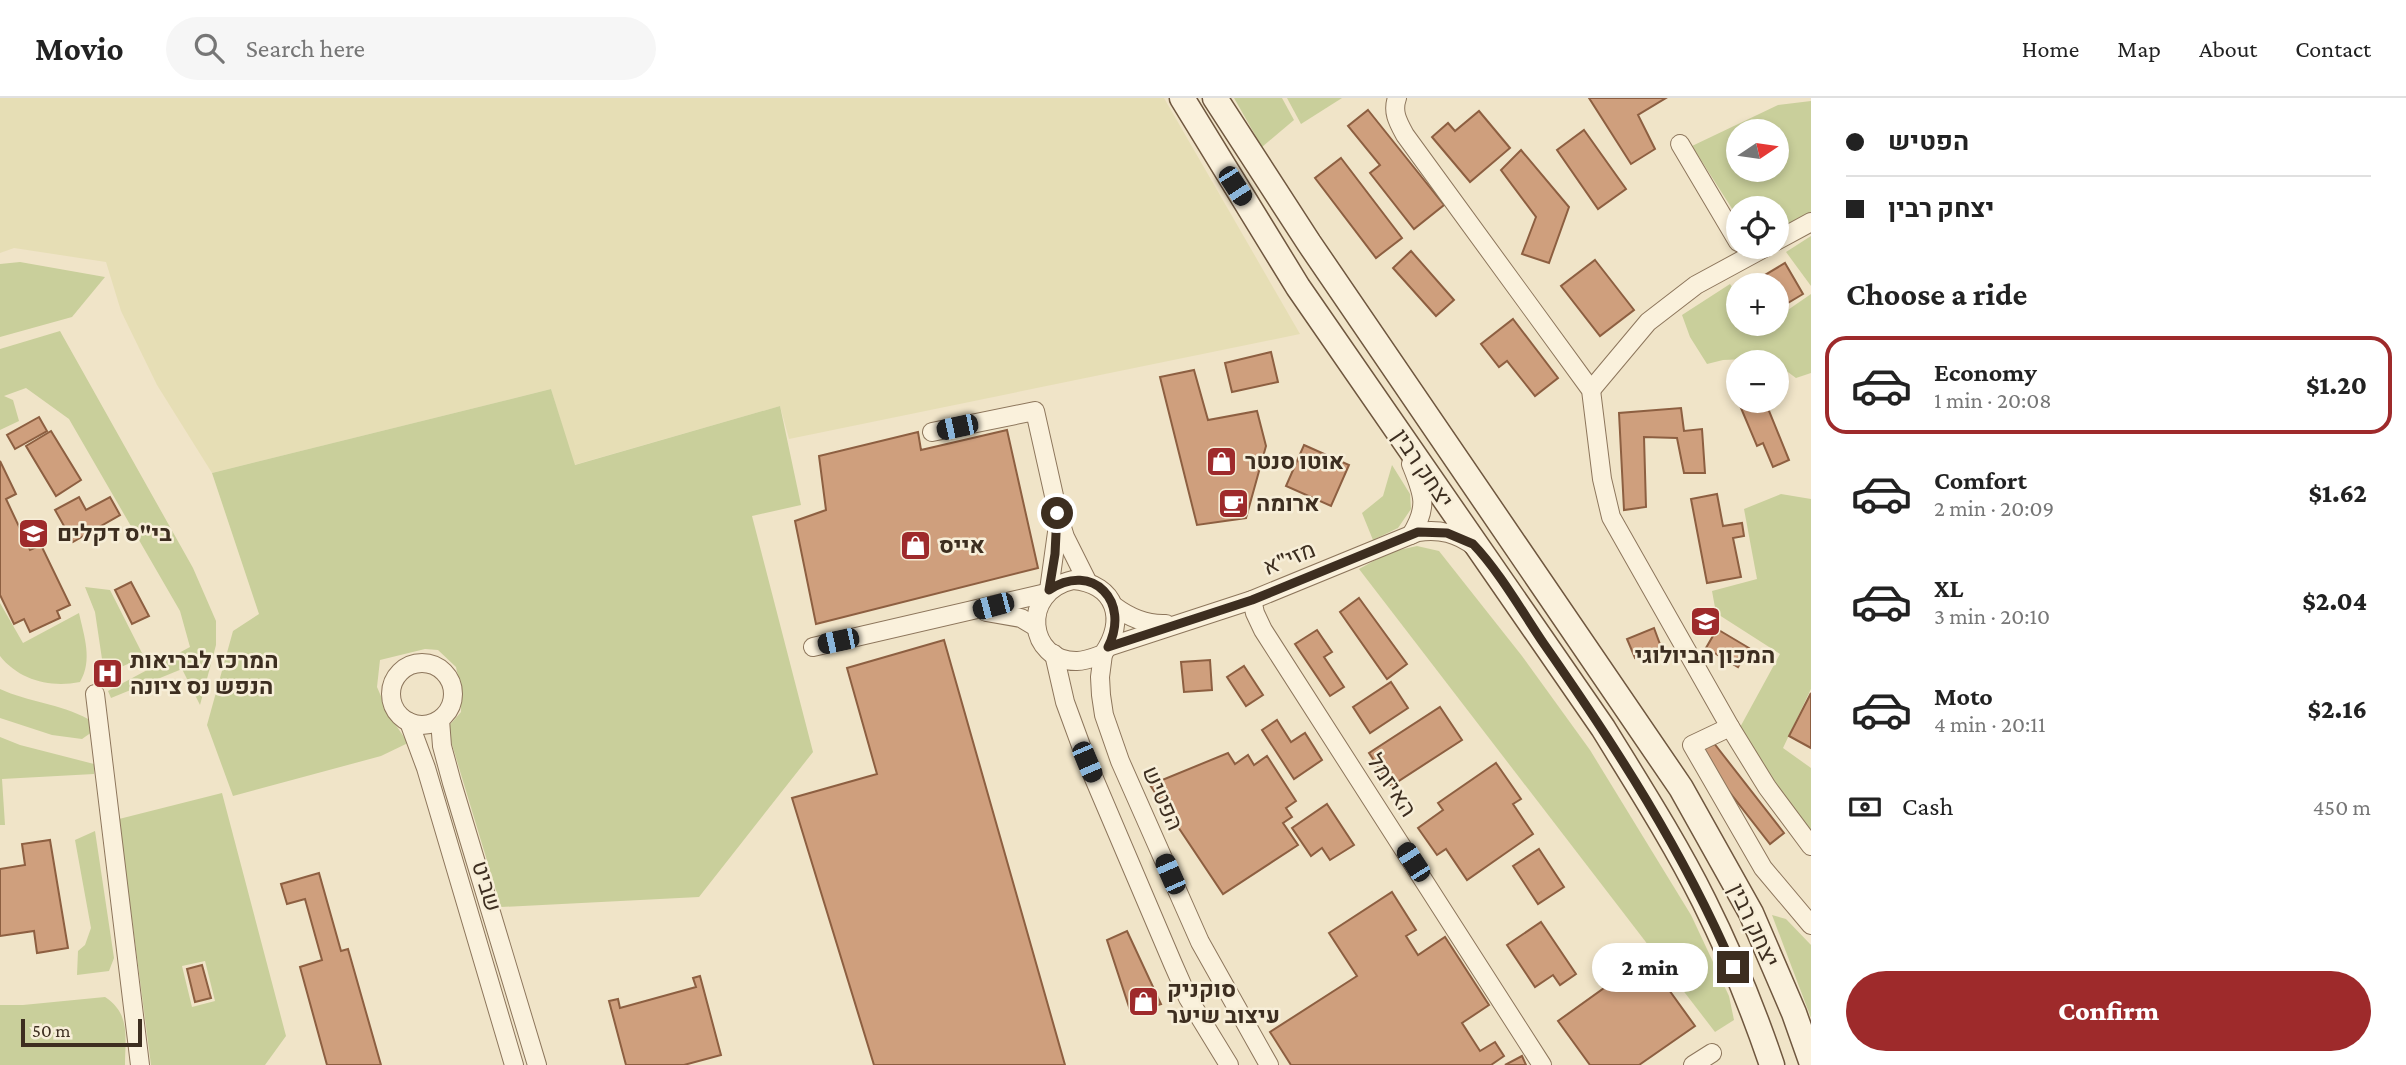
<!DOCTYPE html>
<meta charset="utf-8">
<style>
body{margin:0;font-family:"Crimson Pro",Heebo,serif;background:#f6f6f6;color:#222;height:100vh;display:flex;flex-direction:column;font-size:26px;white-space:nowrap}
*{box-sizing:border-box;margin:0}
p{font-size:23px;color:#767676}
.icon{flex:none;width:38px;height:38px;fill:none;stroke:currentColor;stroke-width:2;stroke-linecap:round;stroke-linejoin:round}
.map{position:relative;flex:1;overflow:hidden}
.sheet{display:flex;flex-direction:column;background:#fff;width:595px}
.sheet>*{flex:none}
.guide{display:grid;align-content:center;height:154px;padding:0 35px;background:#fff}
.needle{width:46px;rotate:77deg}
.buttons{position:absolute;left:1726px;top:21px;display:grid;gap:14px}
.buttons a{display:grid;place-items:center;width:63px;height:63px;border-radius:50%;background:#fff;box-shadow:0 4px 10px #0003;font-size:35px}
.scale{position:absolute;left:21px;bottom:18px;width:121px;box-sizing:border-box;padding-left:7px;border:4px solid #3d2e20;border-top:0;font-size:19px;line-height:24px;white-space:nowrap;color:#3d2e20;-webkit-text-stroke:5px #f7eed8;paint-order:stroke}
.end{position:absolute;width:32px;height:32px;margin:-16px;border:9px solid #3d2e20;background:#fff;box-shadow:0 0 0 4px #fff}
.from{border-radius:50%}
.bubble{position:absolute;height:49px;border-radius:24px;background:#fff;box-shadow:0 4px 10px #0003;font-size:23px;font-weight:800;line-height:49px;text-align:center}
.car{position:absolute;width:21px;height:42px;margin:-21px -10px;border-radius:9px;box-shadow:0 0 5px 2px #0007;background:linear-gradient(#222 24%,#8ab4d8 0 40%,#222 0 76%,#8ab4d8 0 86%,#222 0)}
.guide b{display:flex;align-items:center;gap:24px;height:66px;font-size:26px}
.guide b+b{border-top:2px solid #e0e0e0}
.guide i{width:18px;height:18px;background:#222}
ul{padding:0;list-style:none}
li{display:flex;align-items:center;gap:21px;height:98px;margin:0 14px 10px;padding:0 21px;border:4px solid transparent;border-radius:21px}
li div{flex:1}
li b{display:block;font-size:26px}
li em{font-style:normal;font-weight:800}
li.active{border-color:#9e2a2b}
li>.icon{width:63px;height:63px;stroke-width:1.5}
h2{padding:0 35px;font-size:32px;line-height:84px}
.pay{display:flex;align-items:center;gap:18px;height:77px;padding:0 35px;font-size:26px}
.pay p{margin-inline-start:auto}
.button{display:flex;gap:14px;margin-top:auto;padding:14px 35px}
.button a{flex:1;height:80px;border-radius:42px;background:#9e2a2b;color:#fff;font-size:28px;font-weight:800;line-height:80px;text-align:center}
header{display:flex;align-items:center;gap:42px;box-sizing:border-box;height:98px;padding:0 35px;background:#fff;border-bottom:2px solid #e0e0e0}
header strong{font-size:33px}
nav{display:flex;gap:38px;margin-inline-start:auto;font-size:24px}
.search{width:490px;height:63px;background:#f6f6f6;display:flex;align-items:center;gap:18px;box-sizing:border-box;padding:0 24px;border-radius:38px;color:#767676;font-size:26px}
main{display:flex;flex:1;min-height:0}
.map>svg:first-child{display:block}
.farmland{fill:#e6deb5}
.green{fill:#c9cf9b;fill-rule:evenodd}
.building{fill:#cf9f7d;stroke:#8d5f41;stroke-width:2}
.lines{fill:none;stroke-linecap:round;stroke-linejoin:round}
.minor-casing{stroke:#8d765c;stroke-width:20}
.secondary-casing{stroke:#6f573f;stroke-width:27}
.minor{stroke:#faf1dc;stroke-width:18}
.secondary{stroke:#faf1dc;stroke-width:24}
.route{stroke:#3d2e20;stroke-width:9}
.labels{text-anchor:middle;stroke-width:5;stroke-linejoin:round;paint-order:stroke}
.poi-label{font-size:23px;font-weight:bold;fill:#3d2e20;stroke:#f7eed8;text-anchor:start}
.street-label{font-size:23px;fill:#3d2e20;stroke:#f7eed8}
</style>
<header>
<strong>Movio</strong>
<div class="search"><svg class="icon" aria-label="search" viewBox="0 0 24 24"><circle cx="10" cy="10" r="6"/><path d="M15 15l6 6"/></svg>Search here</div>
<nav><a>Home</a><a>Map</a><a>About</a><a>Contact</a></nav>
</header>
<main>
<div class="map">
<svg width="1811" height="967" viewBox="0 0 1811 967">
<rect width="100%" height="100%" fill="#f0e4c8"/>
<path class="farmland" d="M0,0h1164l136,236 -511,105 -9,-33 -206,59 -23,-76 -339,84 -55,-88 -36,-74 -15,-49 -92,-14 -14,5z"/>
<g class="green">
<path d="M1234,0h48l12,22 -32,27z"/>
<path d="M1287,0h55l-41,26z"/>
<path d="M1811,3v111l-35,22v-26h-38v10l-46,-72 86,-41zM1738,33h38v39h-38z"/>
<path d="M1811,138v50l-25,-34z"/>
<path d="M20,164l85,15 -33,40 -72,20v-73z"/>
<path d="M1730,186l8,11v29h21l3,3 5,-3h9v-6l35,-24v79l-15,5 -27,-20 -46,2 -16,4 -17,-27 -8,-22z"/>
<path d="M60,233l133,237 23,53v24l-16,60 -18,-36 -71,29 -3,-7 82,-44 -10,-36 -111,-192 -43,-31 -22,8 9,4 6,21 -19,9v-81z"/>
<path d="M551,291l24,76 205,-59 21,99 -49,11 61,236 -114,145 -198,10 -54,-179 14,-16 -1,-26 -4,-19 -18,-17 -13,-1 -45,11 -3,27 12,28 19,28 -27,13 -148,40 -26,-71 26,-94 26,-17 -47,-141z"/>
<path d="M1392,367l18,29 1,15 -13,19 -25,12 -11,-27 21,-17z"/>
<path d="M1781,396l30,5v190l-28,59 28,20v66l-73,-103 42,-77 -64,-41 -4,-22 45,-12 -13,-70z"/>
<path d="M1417,448l22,5 83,105 68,94 101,165 38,81 5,24 -19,12 -356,-463 31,-17z"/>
<path d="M85,489l25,3 34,67 -30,13 -7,-3 -5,-8 -7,-47z"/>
<path d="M0,505l23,40 56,-30c5,23 14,47 1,69 -30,6 -61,-2 -80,-26z"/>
<path d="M0,591c28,13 61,15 88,30l4,13 -10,7 -30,-4 -52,-17z"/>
<path d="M0,639l20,8 74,19v10l-92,5 3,46h-5z"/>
<path d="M222,695l64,243 -21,29h-114l-32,-246zM205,863l10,40 -23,6 -10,-41z"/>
<path d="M95,733l19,127 -5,13 -32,4 1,-24 7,-6 6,-17 -16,-88z"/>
<path d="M1772,817l14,4 25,26v73z"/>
<path d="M105,899c26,17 20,41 20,68h-125v-60h23z"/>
</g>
<g class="building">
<path d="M1589,0h77l-28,17 17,34 -24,15z"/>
<path d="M1368,12l76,95 -30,24 -44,-56 10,-8 -32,-39z"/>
<path d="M1479,13l31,37 -40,34 -38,-45 16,-14 7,8z"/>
<path d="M1584,32l42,59 -28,20 -41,-59z"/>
<path d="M1521,52l48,57 -20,56 -27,-9 14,-37 -35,-47z"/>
<path d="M1341,60l61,80 -26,20 -61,-80z"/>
<path d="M1411,153l43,49 -18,16 -43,-48z"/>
<path d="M1595,162l39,50 -34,26 -39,-50z"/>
<path d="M1785,165l18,31 -27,16v-25l-26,-1z"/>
<path d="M1513,221l45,59 -23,18 -28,-35 -8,6 -18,-23z"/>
<path d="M1271,254l7,30 -46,10 -7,-29z"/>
<path d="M1194,272l14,50 49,-9 9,35 -20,72 -49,7 -37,-148z"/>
<path d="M1738,303h27l24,59 -16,7 -10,-24 -6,3z"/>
<path d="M1681,310l3,23 18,-2 3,44h-21l-7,-35 -33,-1 2,70 -22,3 -5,-97z"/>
<path d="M39,319l8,14 -32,18 -8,-14z"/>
<path d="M1007,332l31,138 -222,56 -21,-103 31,-11 -7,-54 99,-24 3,18z"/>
<path d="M51,333l30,49 -25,16 -30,-50z"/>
<path d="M1304,347l45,20 -18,41 -45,-20z"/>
<path d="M0,363l16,33 -10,5 24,51 11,-5 29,60 -13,6 3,7 -30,14 -6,-13 -10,5 -14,-29z"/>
<path d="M1717,396l6,32 19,-3 2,13 -11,2 8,39 -34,6 -16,-84z"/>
<path d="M79,399l7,13 24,-13 10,18 -47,27 -18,-32z"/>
<path d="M131,484l18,34 -17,8 -17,-34z"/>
<path d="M1359,500l48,66 -20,15 -47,-67z"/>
<path d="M1654,530l7,19 -26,11 -8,-19z"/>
<path d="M1717,531l32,19 -11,19 -32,-19z"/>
<path d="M1317,532l15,22 -8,5 20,30 -14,9 -35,-52z"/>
<path d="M944,542l121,425h-191l-82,-267 85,-24 -30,-106z"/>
<path d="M1210,562l2,30 -28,2 -3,-30z"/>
<path d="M1244,568l19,29 -17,11 -19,-29z"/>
<path d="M1391,584l17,26 -38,25 -17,-26z"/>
<path d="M1811,595v55l-22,-12z"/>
<path d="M1440,609l22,33 -71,46 -22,-33z"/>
<path d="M1277,622l14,22 14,-9 17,27 -28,19 -32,-49z"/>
<path d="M1713,644l71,91 -14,11 -71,-91z"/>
<path d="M1228,655l7,11 13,-9 6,10 13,-9 29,45 -10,7 6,9 -9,6 15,22 -75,49 -73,-109z"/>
<path d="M1496,665l25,36 -8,5 20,30 -66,46 -21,-31 -9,6 -19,-27 25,-18 -5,-7z"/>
<path d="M1327,706l27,41 -24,15 -8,-12 -11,8 -19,-28z"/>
<path d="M50,742l18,108 -31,5 -3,-22 -34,5v-67l25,-4 -3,-21z"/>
<path d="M1539,751l25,38 -26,17 -25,-38z"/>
<path d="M319,775l22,78 7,-2 33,116h-54l-27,-98 22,-7 -17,-61 -18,5 -6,-20z"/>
<path d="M1392,794l24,38 -10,6 12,19 27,-18 44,68 -27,18 18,28 15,-9 9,14 -13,9h-200l-21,-33 87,-56 -28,-43z"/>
<path d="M1541,824l35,52 -16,11 -7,-10 -18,12 -28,-42z"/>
<path d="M1127,833l34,73 -30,9 -24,-73z"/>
<path d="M1646,860l49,68 -56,39h-49l-32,-44z"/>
<path d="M202,867l9,33 -16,4 -8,-33z"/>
<path d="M700,878l21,79 -37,10h-58l-17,-64 9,-2 2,9 76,-21 -3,-9z"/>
<path d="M1522,958l4,9h-21z"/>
</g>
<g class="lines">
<defs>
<g id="minor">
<path d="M1397,0c-5,14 1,24 8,37l186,255 11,89 9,38 119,210 -38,18 71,123 48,57"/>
<path d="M1680,46l58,98"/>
<path d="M1776,143l35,-19"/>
<path d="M1591,292l57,-68 48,-37 70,-38"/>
<path d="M932,334l103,-21 24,107 6,19 22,44"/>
<path d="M1411,437c18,-29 12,-41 0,-71"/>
<path d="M1073,482c43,4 54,40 30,74 -8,3 -17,7 -26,7 -49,1 -58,-69 -4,-81z"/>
<path d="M1049,492l9,-65"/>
<path d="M1252,502l3,13 8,17 279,435"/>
<path d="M1114,508c16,12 32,19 52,18"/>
<path d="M986,514l35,6 15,9"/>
<path d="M813,549l233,-54"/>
<path d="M1108,549l144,-47 166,-68c22,-3 39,1 57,15"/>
<path d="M1054,556l11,48 22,60 86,202 15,34 41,67"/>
<path d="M1103,556l-3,23 1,18 3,20 16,46 80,181 69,123"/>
<circle cx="422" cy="596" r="31"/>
<path d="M95,596l45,371"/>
<path d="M440,622l2,26 10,37 85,282"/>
<path d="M409,624l17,46 88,297"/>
<path d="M1730,629l37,60 44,59"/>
<path d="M1693,967l19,-12"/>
</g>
<g id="secondary">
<path d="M1182,0l116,189 305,441c35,57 71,113 101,173 26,52 49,108 68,164"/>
<path d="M1215,0l94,145 372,545 70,125 43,100 17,48"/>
</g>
</defs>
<use href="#minor" class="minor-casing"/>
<use href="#secondary" class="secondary-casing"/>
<use href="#minor" class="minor"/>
<use href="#secondary" class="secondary"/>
</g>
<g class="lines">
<path class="route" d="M1057,415l-2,41 -6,36c44,-29 82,12 59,57l144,-47 166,-68 29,1 26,11c26,27 50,69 71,100 72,103 139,207 189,323"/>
</g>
<defs>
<symbol id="shop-square" viewBox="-11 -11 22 22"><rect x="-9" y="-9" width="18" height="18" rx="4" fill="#9e2a2b" stroke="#f7eed8"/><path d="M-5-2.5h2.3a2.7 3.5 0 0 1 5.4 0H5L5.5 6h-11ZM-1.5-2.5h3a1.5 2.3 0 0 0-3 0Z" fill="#fff"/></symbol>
<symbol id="cafe-square" viewBox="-11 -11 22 22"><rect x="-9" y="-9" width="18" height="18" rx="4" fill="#9e2a2b" stroke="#f7eed8"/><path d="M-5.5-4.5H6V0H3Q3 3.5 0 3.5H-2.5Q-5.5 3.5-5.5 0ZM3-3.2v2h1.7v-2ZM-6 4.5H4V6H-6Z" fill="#fff"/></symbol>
<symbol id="school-square" viewBox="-11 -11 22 22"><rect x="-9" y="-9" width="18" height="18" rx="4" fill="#9e2a2b" stroke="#f7eed8"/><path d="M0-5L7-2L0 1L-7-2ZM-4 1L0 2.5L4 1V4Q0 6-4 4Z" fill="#fff"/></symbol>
<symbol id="university-square" viewBox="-11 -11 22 22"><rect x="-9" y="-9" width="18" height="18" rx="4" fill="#9e2a2b" stroke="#f7eed8"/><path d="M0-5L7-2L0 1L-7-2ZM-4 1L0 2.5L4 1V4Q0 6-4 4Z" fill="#fff"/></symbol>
<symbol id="hospital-square" viewBox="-11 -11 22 22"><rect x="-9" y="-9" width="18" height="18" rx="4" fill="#9e2a2b" stroke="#f7eed8"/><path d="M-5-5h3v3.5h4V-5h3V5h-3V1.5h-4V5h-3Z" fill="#fff"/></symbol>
</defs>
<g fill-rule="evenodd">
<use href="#shop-square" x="1204" y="346" width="35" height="35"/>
<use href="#cafe-square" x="1216" y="388" width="35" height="35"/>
<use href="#school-square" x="16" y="418" width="35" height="35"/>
<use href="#shop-square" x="898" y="430" width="35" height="35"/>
<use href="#university-square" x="1688" y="506" width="35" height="35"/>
<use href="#hospital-square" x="90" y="558" width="35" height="35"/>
<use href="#shop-square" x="1126" y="886" width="35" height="35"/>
</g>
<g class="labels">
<g class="poi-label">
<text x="1245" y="371">אוטו סנטר</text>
<text x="1256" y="413">ארומה</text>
<text x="57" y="443">בי"ס דקלים</text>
<text x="939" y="455">אייס</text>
<text x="1705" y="565" text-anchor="middle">המכון הביולוגי</text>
<text x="130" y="570">המרכז לבריאות<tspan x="130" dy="26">הנפש נס ציונה</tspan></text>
<text x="1167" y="899">סוקניק<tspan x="1167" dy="26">עיצוב שיער</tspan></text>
</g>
<g class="street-label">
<text transform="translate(1423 370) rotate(56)" y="8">יצחק רבין</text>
<text transform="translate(1289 460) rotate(-22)" y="8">מזי"א</text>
<text transform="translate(1392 687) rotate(57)" y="8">האיזמל</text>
<text transform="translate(1163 700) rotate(66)" y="8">הפטיש</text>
<text transform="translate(487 788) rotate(73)" y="8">שביט</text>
<text transform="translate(1754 827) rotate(65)" y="8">יצחק רבין</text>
</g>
</g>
</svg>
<div class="buttons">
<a><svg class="needle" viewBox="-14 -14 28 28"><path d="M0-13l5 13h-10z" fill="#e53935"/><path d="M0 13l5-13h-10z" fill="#767676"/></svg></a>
<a><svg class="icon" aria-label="locate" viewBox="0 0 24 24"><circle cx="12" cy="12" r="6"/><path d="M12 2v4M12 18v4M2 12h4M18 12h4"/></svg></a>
<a>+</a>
<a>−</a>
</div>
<div class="scale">50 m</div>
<i class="end from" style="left:1057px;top:415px"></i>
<i class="end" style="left:1733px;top:869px"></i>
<div class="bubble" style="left:1592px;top:845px;width:116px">2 min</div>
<i class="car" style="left:1235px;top:88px;rotate:147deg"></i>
<i class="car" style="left:957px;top:329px;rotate:258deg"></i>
<i class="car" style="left:993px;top:508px;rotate:255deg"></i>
<i class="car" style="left:838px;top:543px;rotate:258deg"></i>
<i class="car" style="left:1087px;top:664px;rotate:157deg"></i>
<i class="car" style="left:1413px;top:764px;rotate:327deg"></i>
<i class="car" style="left:1170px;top:776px;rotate:336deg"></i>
</div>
<section class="sheet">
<div class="guide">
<b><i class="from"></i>הפטיש</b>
<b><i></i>יצחק רבין</b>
</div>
<h2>Choose a ride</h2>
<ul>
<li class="active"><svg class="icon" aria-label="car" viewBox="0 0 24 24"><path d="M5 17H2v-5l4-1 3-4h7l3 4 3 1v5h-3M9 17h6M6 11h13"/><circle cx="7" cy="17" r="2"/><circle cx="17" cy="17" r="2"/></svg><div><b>Economy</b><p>1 min · 20:08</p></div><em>$1.20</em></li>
<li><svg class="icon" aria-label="car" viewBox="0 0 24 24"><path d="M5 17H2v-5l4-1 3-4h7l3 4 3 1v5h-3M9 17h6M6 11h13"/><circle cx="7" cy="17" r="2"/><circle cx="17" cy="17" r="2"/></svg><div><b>Comfort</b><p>2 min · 20:09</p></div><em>$1.62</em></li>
<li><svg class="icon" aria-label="car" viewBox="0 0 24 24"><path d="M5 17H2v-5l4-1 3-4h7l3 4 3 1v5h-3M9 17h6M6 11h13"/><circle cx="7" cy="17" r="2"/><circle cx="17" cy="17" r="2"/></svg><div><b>XL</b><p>3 min · 20:10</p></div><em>$2.04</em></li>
<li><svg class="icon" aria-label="car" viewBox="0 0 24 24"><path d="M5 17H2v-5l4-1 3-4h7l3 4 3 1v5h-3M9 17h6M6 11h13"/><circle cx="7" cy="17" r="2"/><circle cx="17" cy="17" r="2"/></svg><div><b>Moto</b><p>4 min · 20:11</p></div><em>$2.16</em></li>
</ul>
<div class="pay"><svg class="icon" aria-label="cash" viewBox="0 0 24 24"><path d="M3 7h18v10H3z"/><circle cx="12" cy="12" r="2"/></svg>Cash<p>450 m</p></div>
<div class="button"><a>Confirm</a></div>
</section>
</main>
